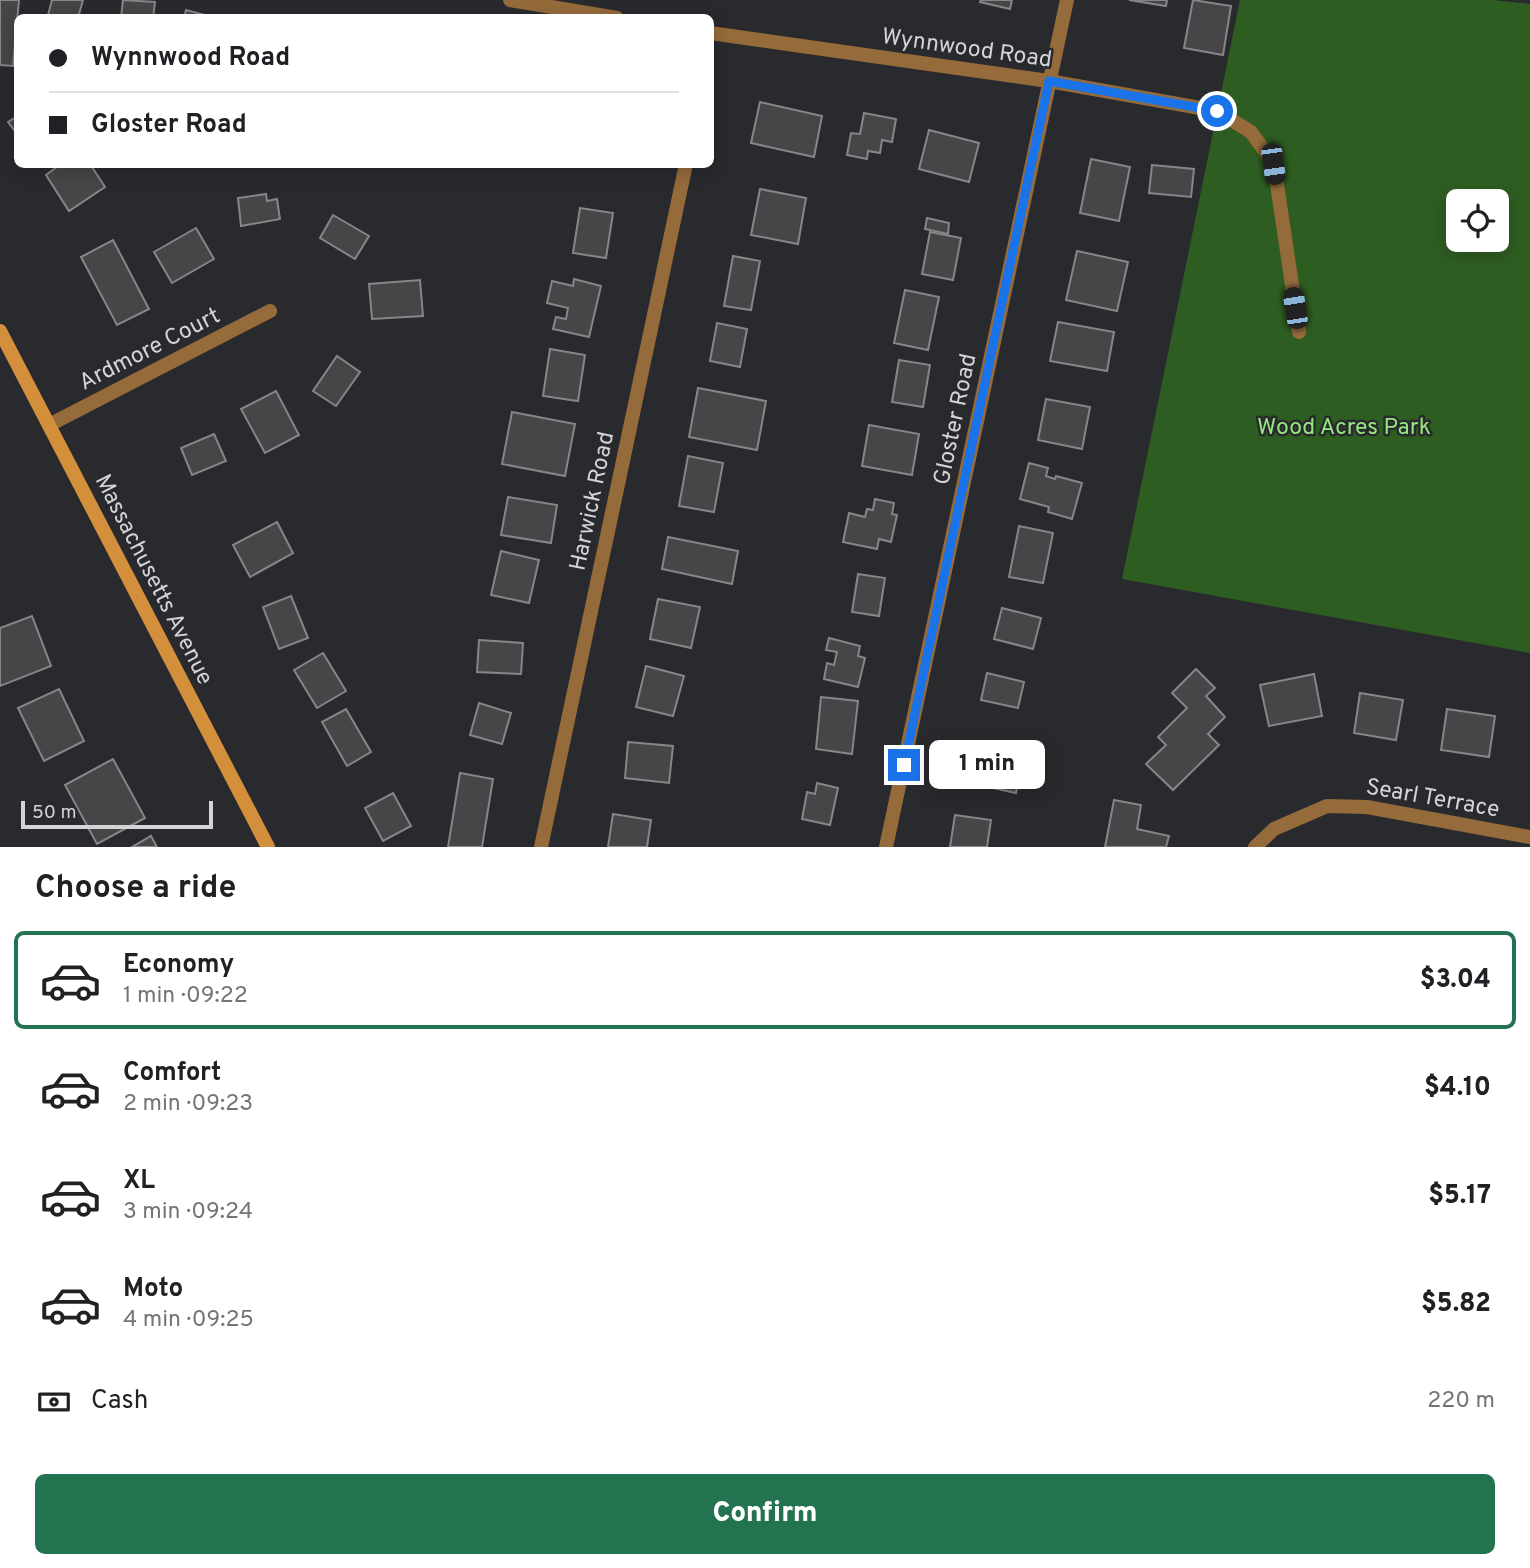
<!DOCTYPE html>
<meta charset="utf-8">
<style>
body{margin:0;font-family:Overpass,sans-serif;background:#f6f6f6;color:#202124;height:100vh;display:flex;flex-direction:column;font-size:26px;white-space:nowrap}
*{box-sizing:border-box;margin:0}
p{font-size:23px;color:#757577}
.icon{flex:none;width:38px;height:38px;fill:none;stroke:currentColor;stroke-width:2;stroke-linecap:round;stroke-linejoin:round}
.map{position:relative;height:847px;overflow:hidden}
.sheet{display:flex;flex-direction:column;background:#fff;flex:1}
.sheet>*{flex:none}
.guide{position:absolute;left:14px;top:14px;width:700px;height:154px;border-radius:10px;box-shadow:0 4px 18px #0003;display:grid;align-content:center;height:154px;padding:0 35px;background:#fff}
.buttons{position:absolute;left:1446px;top:189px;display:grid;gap:14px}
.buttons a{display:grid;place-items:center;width:63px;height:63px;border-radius:10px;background:#fff;box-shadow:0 4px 18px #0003;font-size:35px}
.scale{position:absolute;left:21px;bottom:18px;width:192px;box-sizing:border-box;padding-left:7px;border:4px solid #d3d4d6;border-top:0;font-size:19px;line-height:24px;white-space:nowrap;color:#d3d4d6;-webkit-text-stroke:5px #292a2d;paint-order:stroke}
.end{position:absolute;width:32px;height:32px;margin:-16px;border:9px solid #1a73e8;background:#fff;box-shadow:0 0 0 4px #fff}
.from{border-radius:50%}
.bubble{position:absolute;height:49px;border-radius:10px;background:#fff;box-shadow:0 4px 18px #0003;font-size:23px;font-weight:800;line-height:49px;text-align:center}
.car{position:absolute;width:21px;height:42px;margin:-21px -10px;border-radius:9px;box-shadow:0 0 5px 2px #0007;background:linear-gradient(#222 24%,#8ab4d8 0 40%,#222 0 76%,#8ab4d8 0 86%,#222 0)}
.guide b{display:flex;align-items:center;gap:24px;height:66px;font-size:26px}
.guide b+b{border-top:2px solid #e0e0e0}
.guide i{width:18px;height:18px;background:#202124}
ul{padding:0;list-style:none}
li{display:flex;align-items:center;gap:21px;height:98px;margin:0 14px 10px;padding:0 21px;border:4px solid transparent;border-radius:10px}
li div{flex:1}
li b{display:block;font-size:26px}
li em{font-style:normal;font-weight:800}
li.current{border-color:#237350}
li>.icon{width:63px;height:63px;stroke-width:1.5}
h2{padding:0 35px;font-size:32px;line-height:84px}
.pay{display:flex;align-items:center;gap:18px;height:77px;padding:0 35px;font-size:26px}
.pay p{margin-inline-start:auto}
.primary-button{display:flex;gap:14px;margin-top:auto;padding:14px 35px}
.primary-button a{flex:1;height:80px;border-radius:10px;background:#237350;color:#fff;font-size:28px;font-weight:800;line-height:80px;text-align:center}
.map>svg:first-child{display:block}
.green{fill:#2e5d21;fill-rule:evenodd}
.building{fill:#484548;stroke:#888588;stroke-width:2}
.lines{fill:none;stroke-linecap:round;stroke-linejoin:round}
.service{stroke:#966b3b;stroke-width:14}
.minor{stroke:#966b3b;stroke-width:14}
.secondary{stroke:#d38f3b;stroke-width:14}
.route{stroke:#1a73e8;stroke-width:9}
.labels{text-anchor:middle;stroke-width:5;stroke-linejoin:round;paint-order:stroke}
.street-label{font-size:23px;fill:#d3d4d6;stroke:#292a2d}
.park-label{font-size:23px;fill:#95e67f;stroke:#292a2d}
</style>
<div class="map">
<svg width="1530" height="847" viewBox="0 0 1530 847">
<rect width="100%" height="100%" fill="#292a2d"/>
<path class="green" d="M1240,0h252l38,4v649l-408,-74zM1458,201h38v39h-38z"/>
<g class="building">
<path d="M0,0h19l-6,66 -13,-1z"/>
<path d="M52,0h31l-5,18 -30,-3z"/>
<path d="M123,0l32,2 -2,16h-32z"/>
<path d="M981,0h31l-2,9 -30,-7z"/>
<path d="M1129,0h38l-1,6z"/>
<path d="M1193,0l38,6 -8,49 -39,-7z"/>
<path d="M186,10l30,8h-32z"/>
<path d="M760,102l62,14 -8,41 -63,-14z"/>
<path d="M864,113l32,6 -4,23 -10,-2 -2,13 -12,-2 -1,8 -20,-4 4,-22 9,1z"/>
<path d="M18,116v19l-10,-13z"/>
<path d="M929,130l50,13 -10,39 -50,-13z"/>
<path d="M1091,159l39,8 -11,54 -39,-8z"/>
<path d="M61,164h29l15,23 -36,24 -23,-36z"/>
<path d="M1152,165l42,4 -3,28 -42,-4z"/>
<path d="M760,189l46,9 -8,46 -47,-9z"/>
<path d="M266,194l1,7 10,-2 3,20 -39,7 -3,-28z"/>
<path d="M580,208l33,5 -7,45 -33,-5z"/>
<path d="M333,215l36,21 -14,23 -35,-21z"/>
<path d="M927,218l22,5 -1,11 -23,-5z"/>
<path d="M196,228l18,31 -42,24 -18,-31z"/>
<path d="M930,232l31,6 -8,42 -31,-6z"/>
<path d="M113,240l36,69 -32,16 -36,-68z"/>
<path d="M1077,251l51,11 -11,49 -51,-11z"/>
<path d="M733,256l27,5 -9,49 -27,-4z"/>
<path d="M574,279l27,7 -12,51 -36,-8 3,-12 10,2 2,-11 -21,-5 5,-22 21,5z"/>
<path d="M420,280l3,36 -51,3 -3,-35z"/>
<path d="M905,290l34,7 -11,53 -34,-7z"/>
<path d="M1058,322l56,10 -7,39 -57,-10z"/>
<path d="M717,323l30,6 -7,38 -30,-6z"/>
<path d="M550,349l35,6 -7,46 -35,-5z"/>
<path d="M337,356l23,16 -24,34 -23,-15z"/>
<path d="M899,360l31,5 -7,42 -31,-5z"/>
<path d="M698,388l68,13 -9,49 -68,-13z"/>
<path d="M276,391l23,44 -34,18 -24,-44z"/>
<path d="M1046,399l44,8 -8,42 -44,-9z"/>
<path d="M512,412l63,12 -10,52 -63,-12z"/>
<path d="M869,425l50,9 -7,41 -50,-9z"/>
<path d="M214,434l12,27 -34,14 -11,-27z"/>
<path d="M688,456l35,7 -9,49 -35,-6z"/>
<path d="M1029,463l19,5 -2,8 9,3 1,-3 26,7 -10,36 -24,-7 1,-5 -29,-8z"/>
<path d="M508,497l49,8 -6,38 -50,-8z"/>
<path d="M875,499l19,4 -2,11 5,1 -6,27 -12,-3 -2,10 -34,-7 6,-29 16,4 2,-8 6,1z"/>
<path d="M277,522l16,31 -43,24 -17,-32z"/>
<path d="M1019,526l34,7 -10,50 -34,-6z"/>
<path d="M668,537l70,14 -6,33 -70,-15z"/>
<path d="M501,551l38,9 -10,43 -38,-8z"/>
<path d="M858,574l27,4 -6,38 -27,-4z"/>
<path d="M291,596l17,42 -29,11 -16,-42z"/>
<path d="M658,599l42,8 -9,41 -41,-9z"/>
<path d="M1002,608l39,10 -8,31 -39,-10z"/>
<path d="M32,616l19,50 -51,20v-58z"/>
<path d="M829,638l31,8 -2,10 7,2 -7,29 -34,-8 3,-16 7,2 3,-13 -11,-2z"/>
<path d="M479,640l44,3 -2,31 -44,-2z"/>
<path d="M323,653l23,38 -29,17 -23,-38z"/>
<path d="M646,666l38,10 -11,40 -37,-9z"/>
<path d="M1196,669l19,19 -9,8 19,21 -17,17 11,11 -46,45 -27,-26 20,-19 -8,-8 29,-29 -15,-15z"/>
<path d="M987,673l37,9 -6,26 -37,-8z"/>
<path d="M1314,674l8,42 -53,10 -9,-41z"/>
<path d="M59,689l25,52 -40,20 -26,-53z"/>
<path d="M1360,693l43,7 -7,40 -42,-7z"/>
<path d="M821,697l37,4 -6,53 -36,-5z"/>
<path d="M479,703l32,10 -9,31 -32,-9z"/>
<path d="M346,709l25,43 -24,14 -25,-44z"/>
<path d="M1447,709l48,7 -6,41 -48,-7z"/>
<path d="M628,742l45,4 -4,37 -44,-5z"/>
<path d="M972,747l51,10 -7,36 -51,-11z"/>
<path d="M113,759l32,59 -48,26 -32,-59z"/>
<path d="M460,773l33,6 -11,68h-34z"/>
<path d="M817,783l21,5 -8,37 -28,-6 5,-27 8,2z"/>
<path d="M393,793l18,33 -28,15 -18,-33z"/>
<path d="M1114,800l27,5 -4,24 32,7 -3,11h-61z"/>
<path d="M613,814l38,6 -4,27h-39z"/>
<path d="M955,815l36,5 -4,27h-37z"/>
<path d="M151,836l6,11h-25z"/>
</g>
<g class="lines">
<path class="service" d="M1217,111l34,21 23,32 25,168"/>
<g class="minor">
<path d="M510,0l107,18"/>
<path d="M710,33l339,48 168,30"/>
<path d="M49,425l221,-114"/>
<path d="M541,847l145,-683"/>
<path d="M886,847l181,-847"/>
<path d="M1255,847l19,-18 53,-23 40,1 163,30"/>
</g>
<path class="secondary" d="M0,331l268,516"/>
</g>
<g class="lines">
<path class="route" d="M904,765l145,-684 168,30"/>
</g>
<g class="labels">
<g class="street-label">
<text transform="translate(967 47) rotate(8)" y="8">Wynnwood Road</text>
<text transform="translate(149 348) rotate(-27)" y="8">Ardmore Court</text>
<text transform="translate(954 419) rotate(-78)" y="8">Gloster Road</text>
<text transform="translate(591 501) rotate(-78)" y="8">Harwick Road</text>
<text transform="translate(155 579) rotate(63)" y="8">Massachusetts Avenue</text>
<text transform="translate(1433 797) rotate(10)" y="8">Searl Terrace</text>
</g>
<g class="park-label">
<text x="1344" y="434">Wood Acres Park</text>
</g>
</g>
</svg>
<div class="buttons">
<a><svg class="icon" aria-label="locate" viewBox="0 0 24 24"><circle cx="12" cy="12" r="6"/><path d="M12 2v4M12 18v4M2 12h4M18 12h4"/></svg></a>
</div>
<div class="scale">50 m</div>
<i class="end from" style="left:1217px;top:111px"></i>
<i class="end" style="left:904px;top:765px"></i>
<div class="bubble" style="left:929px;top:740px;width:116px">1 min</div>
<i class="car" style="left:1273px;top:164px;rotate:172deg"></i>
<i class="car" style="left:1295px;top:308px;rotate:351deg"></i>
<div class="guide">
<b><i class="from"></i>Wynnwood Road</b>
<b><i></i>Gloster Road</b>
</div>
</div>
<section class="sheet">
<h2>Choose a ride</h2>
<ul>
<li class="current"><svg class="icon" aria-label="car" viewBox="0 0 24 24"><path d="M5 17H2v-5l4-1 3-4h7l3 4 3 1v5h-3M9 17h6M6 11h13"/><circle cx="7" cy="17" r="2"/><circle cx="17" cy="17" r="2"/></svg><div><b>Economy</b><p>1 min · 09:22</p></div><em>$3.04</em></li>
<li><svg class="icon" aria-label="car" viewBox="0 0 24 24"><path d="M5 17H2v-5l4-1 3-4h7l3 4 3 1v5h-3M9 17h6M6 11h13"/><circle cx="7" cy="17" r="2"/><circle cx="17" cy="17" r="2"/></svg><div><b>Comfort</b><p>2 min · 09:23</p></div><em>$4.10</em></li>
<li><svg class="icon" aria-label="car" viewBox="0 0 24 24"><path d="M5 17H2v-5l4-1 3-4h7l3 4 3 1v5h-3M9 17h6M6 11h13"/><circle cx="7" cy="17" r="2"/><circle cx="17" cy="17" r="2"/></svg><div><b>XL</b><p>3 min · 09:24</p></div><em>$5.17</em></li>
<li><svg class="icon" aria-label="car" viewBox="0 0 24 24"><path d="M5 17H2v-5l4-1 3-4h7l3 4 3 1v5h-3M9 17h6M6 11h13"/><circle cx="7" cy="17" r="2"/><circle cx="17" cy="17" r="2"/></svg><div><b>Moto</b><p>4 min · 09:25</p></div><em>$5.82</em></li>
</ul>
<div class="pay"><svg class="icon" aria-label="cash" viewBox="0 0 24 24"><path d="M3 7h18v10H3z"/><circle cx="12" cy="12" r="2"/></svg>Cash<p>220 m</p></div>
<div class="primary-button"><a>Confirm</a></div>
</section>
